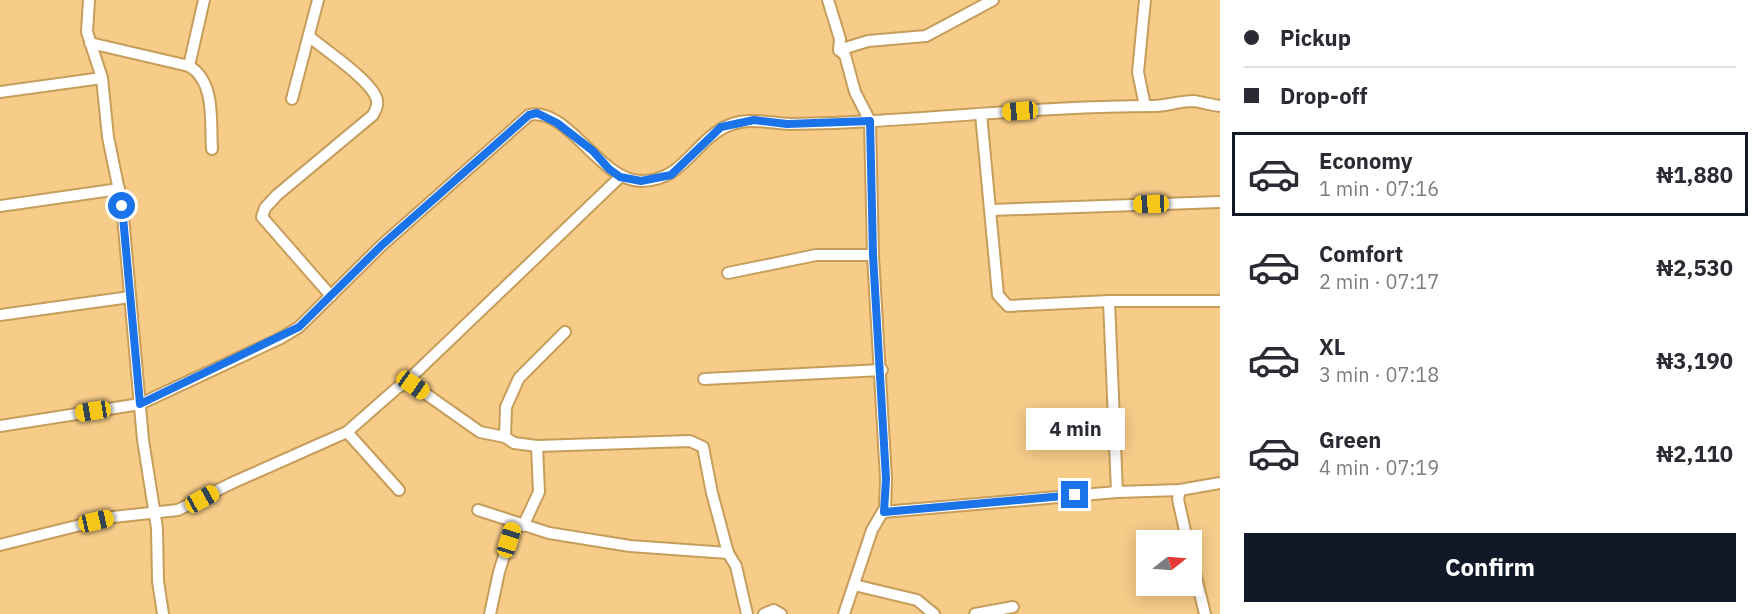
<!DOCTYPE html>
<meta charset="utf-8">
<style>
body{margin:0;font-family:"IBM Plex Sans",sans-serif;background:#f7f7f7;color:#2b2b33;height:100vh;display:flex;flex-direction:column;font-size:22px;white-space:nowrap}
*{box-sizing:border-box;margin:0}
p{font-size:20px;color:#7c7c81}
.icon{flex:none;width:33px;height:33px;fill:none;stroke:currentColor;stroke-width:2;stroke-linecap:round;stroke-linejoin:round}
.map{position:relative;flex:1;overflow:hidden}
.details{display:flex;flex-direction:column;background:#fff;width:540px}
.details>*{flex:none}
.banner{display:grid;align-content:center;height:132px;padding:0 24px;background:#fff}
.needle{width:39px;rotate:73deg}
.tools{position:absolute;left:1136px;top:530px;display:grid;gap:12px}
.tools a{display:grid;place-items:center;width:66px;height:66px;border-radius:0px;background:#fff;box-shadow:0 3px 15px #0003;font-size:30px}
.end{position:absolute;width:27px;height:27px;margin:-14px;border:8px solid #1a73e8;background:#fff;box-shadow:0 0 0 3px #fff}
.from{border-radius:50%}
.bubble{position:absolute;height:42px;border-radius:0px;background:#fff;box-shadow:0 3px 15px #0003;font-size:20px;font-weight:700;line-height:42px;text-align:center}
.car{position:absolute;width:18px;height:36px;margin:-18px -9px;border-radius:8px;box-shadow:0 0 4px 2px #0007;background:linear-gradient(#f5c518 24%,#345 0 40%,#f5c518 0 76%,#345 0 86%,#f5c518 0)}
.banner b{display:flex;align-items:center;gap:21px;height:57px;font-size:22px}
.banner b+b{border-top:2px solid #e1e1e2}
.banner i{width:15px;height:15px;background:#2b2b33}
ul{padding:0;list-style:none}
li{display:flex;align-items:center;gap:18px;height:84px;margin:0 12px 9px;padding:0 12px;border:3px solid transparent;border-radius:0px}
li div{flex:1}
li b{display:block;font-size:22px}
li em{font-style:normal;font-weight:700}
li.selected{border-color:#111827}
li>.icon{width:54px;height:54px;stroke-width:1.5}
.primary-button{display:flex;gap:12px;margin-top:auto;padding:12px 24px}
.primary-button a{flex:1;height:69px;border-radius:0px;background:#111827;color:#fff;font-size:24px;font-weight:700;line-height:69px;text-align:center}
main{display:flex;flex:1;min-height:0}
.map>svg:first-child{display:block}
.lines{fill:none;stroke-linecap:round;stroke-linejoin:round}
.minor-casing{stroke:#c69d5b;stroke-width:14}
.minor{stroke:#fff;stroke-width:10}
.route{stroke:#1a73e8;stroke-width:8}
</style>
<main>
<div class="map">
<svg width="1220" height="614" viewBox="0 0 1220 614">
<rect width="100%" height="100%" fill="#f7cc89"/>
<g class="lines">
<defs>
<g id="minor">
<path d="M89,0l-2,32 15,46 6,59 14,68 21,235 14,88 1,53 5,33"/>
<path d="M828,0l12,39 -1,11 6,5 10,37 15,29 3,134 13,224 -1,29 -13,22 -28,84"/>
<path d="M310,37c16,14 58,41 66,60 3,7 0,12 -3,18l-96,80 -12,13 -3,9 69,79"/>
<path d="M90,43l99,23 15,-66"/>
<path d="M839,50l29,-9 58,-5 67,-36"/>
<path d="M189,66c27,16 21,55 23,83"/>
<path d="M0,92l102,-14"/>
<path d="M292,99l26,-99"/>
<path d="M1145,106l-7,-34 7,-72"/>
<path d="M981,114l17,181 10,11 101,-5h111"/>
<path d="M0,206l119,-17"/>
<path d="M991,210l229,-8"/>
<path d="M728,273l88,-18h57"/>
<path d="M1109,301l8,191"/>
<path d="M0,315l130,-18"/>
<path d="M704,379l178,-9"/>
<path d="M405,383l215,-206"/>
<path d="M0,426l140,-22 141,-66 18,-11 83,-82 147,-130c39,-9 71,67 113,66 46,0 55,-51 98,-59 17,-3 32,1 49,2 27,0 55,-1 82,-3 94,-5 188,-15 282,-15 13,0 27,-5 40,-5 9,1 18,4 27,5"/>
<path d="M347,432l52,58"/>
<path d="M505,437l1,-30 13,-29 46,-46"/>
<path d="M1180,490l-2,9 9,41"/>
<path d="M478,510l71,23 81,13 98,7 8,13 11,48"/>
<path d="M883,512l234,-20 63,-2 40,-7"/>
<path d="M523,526l16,-34 -2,-46"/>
<path d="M0,545l113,-28 65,-7 54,-27 115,-51 50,-44 12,-6 71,50 25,5 9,6 23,3 153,-5 13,6 9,46 16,60"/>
<path d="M1191,557l14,57"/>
<path d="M854,585l63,15 17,14"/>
<path d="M490,614l9,-42 15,-48"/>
<path d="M764,614l10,-4 7,4"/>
<path d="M975,614l38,-7"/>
</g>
</defs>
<use href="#minor" class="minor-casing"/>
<use href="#minor" class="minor"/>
</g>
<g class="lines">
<path class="route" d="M122,206l18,198 159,-77 83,-82 147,-130 8,-2 20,10 36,28 16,18 11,8 21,4 30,-6 50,-48 33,-7 33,4 83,-3 3,134 13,224 -2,33 191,-17"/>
</g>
</svg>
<div class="tools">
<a><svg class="needle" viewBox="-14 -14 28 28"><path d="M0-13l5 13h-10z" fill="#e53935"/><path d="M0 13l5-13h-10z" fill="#7c7c81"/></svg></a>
</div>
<i class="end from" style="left:122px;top:206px"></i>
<i class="end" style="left:1075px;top:495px"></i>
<div class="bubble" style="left:1026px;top:408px;width:99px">4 min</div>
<i class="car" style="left:1020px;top:111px;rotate:266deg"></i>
<i class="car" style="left:1151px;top:204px;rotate:268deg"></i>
<i class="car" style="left:413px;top:385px;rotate:125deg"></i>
<i class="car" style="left:93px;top:411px;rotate:261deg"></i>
<i class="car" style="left:202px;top:499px;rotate:61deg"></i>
<i class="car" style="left:96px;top:521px;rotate:77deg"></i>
<i class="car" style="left:509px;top:540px;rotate:17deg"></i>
</div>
<section class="details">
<div class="banner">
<b><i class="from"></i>Pickup</b>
<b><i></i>Drop-off</b>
</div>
<ul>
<li class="selected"><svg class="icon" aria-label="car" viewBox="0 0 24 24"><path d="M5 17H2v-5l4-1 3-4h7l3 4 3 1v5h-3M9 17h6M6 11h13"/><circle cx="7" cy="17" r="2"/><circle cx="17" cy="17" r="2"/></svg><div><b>Economy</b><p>1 min · 07:16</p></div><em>₦1,880</em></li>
<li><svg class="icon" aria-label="car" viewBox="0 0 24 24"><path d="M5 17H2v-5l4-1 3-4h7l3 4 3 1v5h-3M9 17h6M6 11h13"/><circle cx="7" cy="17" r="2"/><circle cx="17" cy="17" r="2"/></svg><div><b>Comfort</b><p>2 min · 07:17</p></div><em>₦2,530</em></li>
<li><svg class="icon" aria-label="car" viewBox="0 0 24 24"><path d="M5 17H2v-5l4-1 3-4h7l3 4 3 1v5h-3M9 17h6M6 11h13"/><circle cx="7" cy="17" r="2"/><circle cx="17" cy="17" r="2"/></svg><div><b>XL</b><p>3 min · 07:18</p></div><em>₦3,190</em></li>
<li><svg class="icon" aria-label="car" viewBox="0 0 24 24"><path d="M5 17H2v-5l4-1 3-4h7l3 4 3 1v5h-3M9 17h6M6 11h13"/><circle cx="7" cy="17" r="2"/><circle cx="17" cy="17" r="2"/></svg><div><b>Green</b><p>4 min · 07:19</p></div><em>₦2,110</em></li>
</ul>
<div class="primary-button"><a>Confirm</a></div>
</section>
</main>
